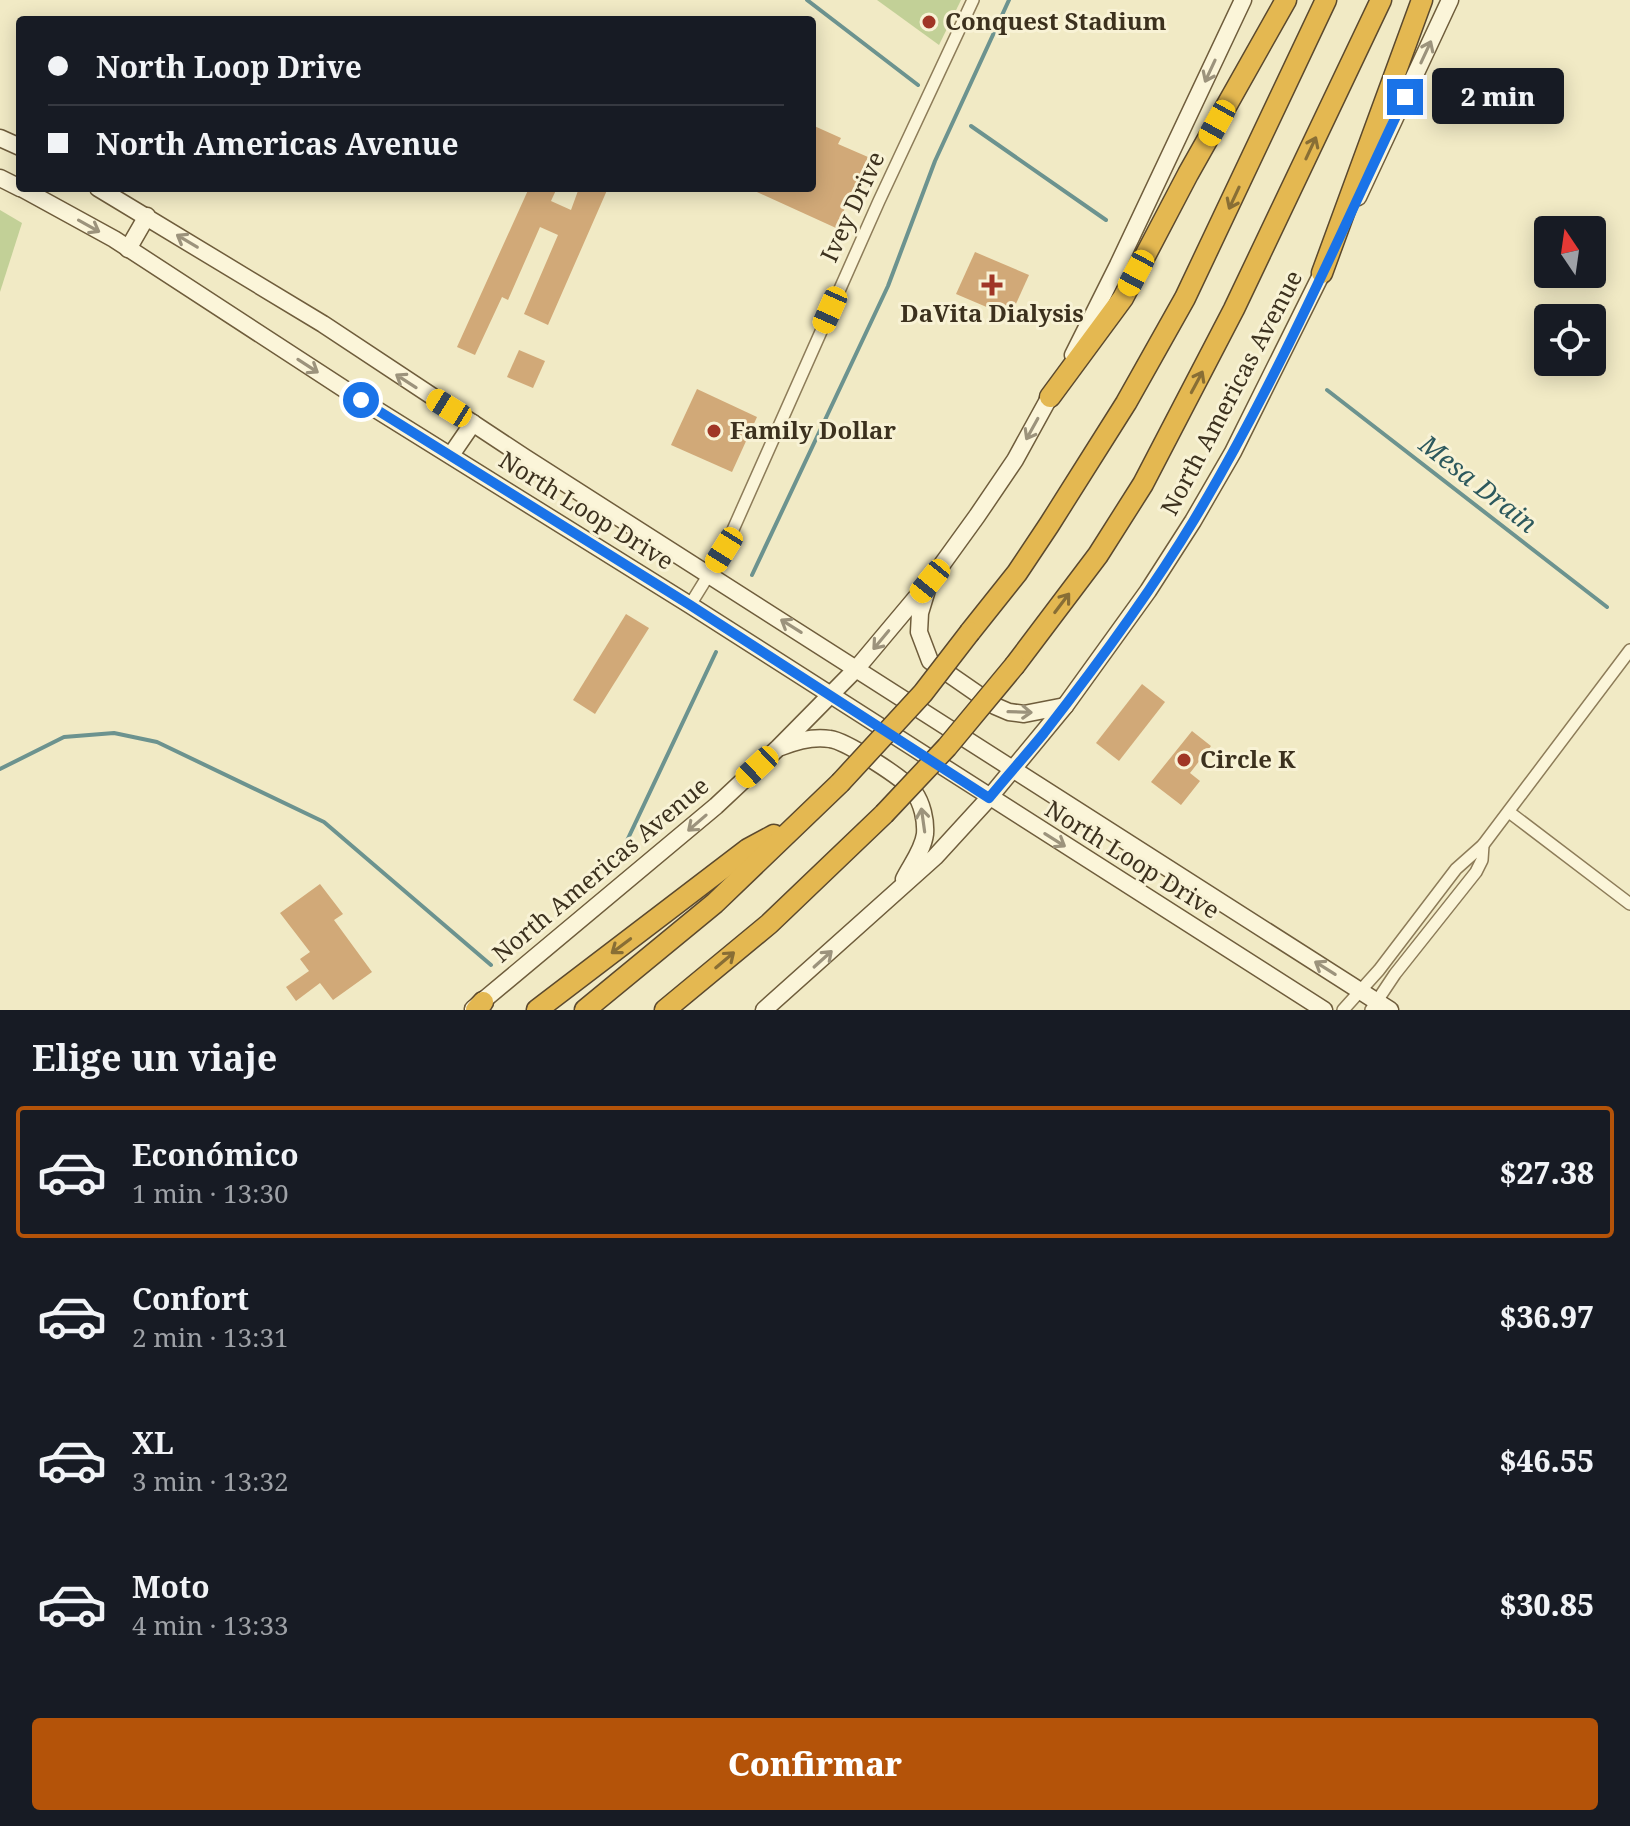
<!DOCTYPE html>
<html lang="es">
<meta charset="utf-8">
<style>
body{margin:0;font-family:"Noto Serif",serif;background:#242831;color:#f1f3f6;height:100vh;display:flex;flex-direction:column;font-size:30px;white-space:nowrap}
*{box-sizing:border-box;margin:0}
p{font-size:26px;color:#9ea1a6}
.icon{flex:none;width:44px;height:44px;fill:none;stroke:currentColor;stroke-width:2;stroke-linecap:round;stroke-linejoin:round}
.map{position:relative;height:1010px;overflow:hidden}
.details{display:flex;flex-direction:column;background:#171b24;flex:1}
.details>*{flex:none}
.banner{position:absolute;left:16px;top:16px;width:800px;height:176px;border-radius:8px;box-shadow:0 4px 20px #0003;display:grid;align-content:center;height:176px;padding:0 32px;background:#171b24}
.needle{width:52px;rotate:347deg}
.fabs{position:absolute;left:1534px;top:216px;display:grid;gap:16px}
.fabs a{display:grid;place-items:center;width:72px;height:72px;border-radius:8px;background:#171b24;box-shadow:0 4px 20px #0003;font-size:40px}
.end{position:absolute;width:36px;height:36px;margin:-18px;border:10px solid #1a73e8;background:#fff;box-shadow:0 0 0 4px #fff}
.from{border-radius:50%}
.bubble{position:absolute;height:56px;border-radius:8px;background:#171b24;box-shadow:0 4px 20px #0003;font-size:26px;font-weight:800;line-height:56px;text-align:center}
.car{position:absolute;width:24px;height:48px;margin:-24px -12px;border-radius:10px;box-shadow:0 0 6px 2px #0007;background:linear-gradient(#f5c518 24%,#345 0 40%,#f5c518 0 76%,#345 0 86%,#f5c518 0)}
.banner b{display:flex;align-items:center;gap:28px;height:76px;font-size:30px}
.banner b+b{border-top:2px solid #363941}
.banner i{width:20px;height:20px;background:#f1f3f6}
ul{padding:0;list-style:none}
li{display:flex;align-items:center;gap:24px;height:132px;margin:0 16px 12px;padding:0 16px;border:4px solid transparent;border-radius:8px}
li div{flex:1}
li b{display:block;font-size:30px}
li em{font-style:normal;font-weight:800}
li.selected{border-color:#b45309}
li>.icon{width:72px;height:72px;stroke-width:1.5}
h2{padding:0 32px;font-size:36px;line-height:96px}
.button{display:flex;gap:16px;margin-top:auto;padding:16px 32px}
.button a{flex:1;height:92px;border-radius:8px;background:#b45309;color:#fff;font-size:32px;font-weight:800;line-height:92px;text-align:center}
.map>svg:first-child{display:block}
.green{fill:#c2d097}
.lines{fill:none;stroke-linecap:round;stroke-linejoin:round}
.stream{stroke:#6c938f;stroke-width:4}
.building{fill:#d1a978}
.street-casing{stroke:#8d7c59;stroke-width:14}
.secondary-casing{stroke:#6f5d3c;stroke-width:19}
.highway-casing{stroke:#5b492e;stroke-width:23}
.street{stroke:#fbf5d9;stroke-width:11}
.secondary{stroke:#fbf5d9;stroke-width:16}
.highway{stroke:#e4b851;stroke-width:20}
.highway-bridge-casing{stroke:#5b492e;stroke-width:23;stroke-linecap:butt}
.highway-bridge{stroke:#e4b851;stroke-width:20}
.oneway{stroke:#9c937c}
.oneway2{stroke:#886e35}
.route{stroke:#1a73e8;stroke-width:10}
.poi-dot{fill:#a03626;stroke:#f8f2d5;stroke-width:3}
.labels{text-anchor:middle;stroke-width:6;stroke-linejoin:round;paint-order:stroke}
.poi-label{font-size:24px;font-weight:bold;fill:#3c311e;stroke:#f8f2d5;text-anchor:start}
.street-label{font-size:24px;fill:#3c311e;stroke:#f8f2d5}
.water-label{font-size:26px;font-style:italic;fill:#2d595d;stroke:#f8f2d5}
</style>
<div class="map">
<svg width="1630" height="1010" viewBox="0 0 1630 1010">
<rect width="100%" height="100%" fill="#f1eac5"/>
<g class="green">
<path d="M877,0h84l-22,45z"/>
<path d="M0,210l22,13 -22,69z"/>
</g>
<g class="lines">
<g class="stream">
<path d="M807,0l111,85"/>
<path d="M971,126l135,94"/>
<path d="M1327,390l280,217"/>
<path d="M752,575l136,-289 47,-125 74,-161"/>
<path d="M0,769l64,-32 50,-4 43,9 167,80 167,143"/>
<path d="M624,847l92,-195"/>
</g>
</g>
<g class="building">
<path d="M812,125l29,13 -3,6 30,13 -32,71 -88,-40h64z"/>
<path d="M529,188h28l-6,13 20,9 8,-22h29l-60,137 -24,-11 34,-79 -18,-8 -32,73 -6,-3 -27,58 -18,-8z"/>
<path d="M975,252l54,23 -19,42 -54,-23z"/>
<path d="M519,350l26,11 -12,27 -26,-11z"/>
<path d="M697,389l60,28 -25,55 -61,-27z"/>
<path d="M626,614l23,14 -54,86 -22,-14z"/>
<path d="M1142,684l23,18 -46,59 -23,-18z"/>
<path d="M1192,731l19,15 -21,27 10,8 -19,24 -30,-23z"/>
<path d="M320,884l23,30 -9,6 38,52 -39,28 -13,-17 -24,18 -10,-14 23,-16 -9,-12 10,-7 -30,-39z"/>
</g>
<g class="lines">
<defs>
<g id="street">
<path d="M690,605l34,-55 155,-349 94,-201"/>
<path d="M1509,812l121,92"/>
<path d="M1343,1010l36,-40 77,-101 27,-24 147,-195"/>
<path d="M1371,1010l24,-36 81,-102 6,-12 1,-15"/>
</g>
<g id="secondary">
<path d="M0,138l20,9"/>
<path d="M0,178l20,10"/>
<path d="M21,188l93,51 247,161 329,205 634,405"/>
<path d="M98,188l225,136 201,133 866,553"/>
<path d="M1358,197l92,-197"/>
<path d="M128,249l19,-33"/>
<path d="M1073,355l45,-90 125,-265"/>
<path d="M451,455l22,-32"/>
<path d="M927,590l-7,23 -1,19 11,29 65,45 14,6 15,2 41,-8"/>
<path d="M781,747c15,-6 32,-11 49,-8 16,2 75,40 84,53 8,11 12,28 11,42 -2,16 -14,31 -21,45"/>
<path d="M473,1009l243,-203 62,-58 79,-80 73,-87 47,-65 38,-56 39,-71"/>
<path d="M764,1010l171,-153 54,-59 76,-92 83,-115 45,-70 40,-69 93,-187"/>
</g>
<g id="highway">
<path d="M1322,273l100,-273"/>
<path d="M1050,397l73,-99 65,-124 98,-174"/>
<path d="M970,632l47,-59 32,-48 77,-122 59,-105 141,-298"/>
<path d="M1015,665l83,-110 45,-71 91,-175 147,-309"/>
<path d="M476,1010l7,-8"/>
<path d="M537,1010l211,-161 26,-14"/>
<path d="M585,1010l130,-107 125,-120"/>
<path d="M665,1010l104,-86 115,-110"/>
</g>
</defs>
<use href="#street" class="street-casing"/>
<use href="#secondary" class="secondary-casing"/>
<use href="#highway" class="highway-casing"/>
<use href="#street" class="street"/>
<use href="#secondary" class="secondary"/>
<use href="#highway" class="highway"/>
<defs>
<g id="highway-bridge">
<path d="M840,783l83,-90 47,-61"/>
<path d="M884,814l63,-67 68,-82"/>
</g>
</defs>
<use href="#highway-bridge" class="highway-bridge-casing"/>
<use href="#highway-bridge" class="highway-bridge"/>
</g>
<defs><path id="oneway-shaft" d="M-6 0H5M1.5-3L5.5 0L1.5 3" fill="none" stroke-width="1.6" stroke-linecap="round" stroke-linejoin="round" transform="scale(2)"/></defs>
<g class="oneway">
<use href="#oneway-shaft" transform="translate(1426 52) rotate(-65)"/>
<use href="#oneway-shaft" transform="translate(1210 71) rotate(115)"/>
<use href="#oneway-shaft" transform="translate(89 226) rotate(29)"/>
<use href="#oneway-shaft" transform="translate(187 241) rotate(-149)"/>
<use href="#oneway-shaft" transform="translate(308 366) rotate(33)"/>
<use href="#oneway-shaft" transform="translate(406 381) rotate(-147)"/>
<use href="#oneway-shaft" transform="translate(1032 429) rotate(119)"/>
<use href="#oneway-shaft" transform="translate(791 626) rotate(-148)"/>
<use href="#oneway-shaft" transform="translate(881 640) rotate(130)"/>
<use href="#oneway-shaft" transform="translate(1020 712) rotate(2)"/>
<use href="#oneway-shaft" transform="translate(923 820) rotate(-98)"/>
<use href="#oneway-shaft" transform="translate(697 823) rotate(139)"/>
<use href="#oneway-shaft" transform="translate(1055 840) rotate(32)"/>
<use href="#oneway-shaft" transform="translate(823 959) rotate(-42)"/>
<use href="#oneway-shaft" transform="translate(1325 968) rotate(-148)"/>
</g>
<g class="oneway2">
<use href="#oneway-shaft" transform="translate(1311 148) rotate(-65)"/>
<use href="#oneway-shaft" transform="translate(1234 198) rotate(115)"/>
<use href="#oneway-shaft" transform="translate(1197 382) rotate(-62)"/>
<use href="#oneway-shaft" transform="translate(1062 603) rotate(-53)"/>
<use href="#oneway-shaft" transform="translate(621 946) rotate(143)"/>
<use href="#oneway-shaft" transform="translate(725 960) rotate(-40)"/>
</g>
<g class="lines">
<path class="route" d="M361,400l329,205 299,193c18,-22 37,-43 55,-65 53,-68 105,-138 150,-213 81,-135 144,-281 211,-423"/>
</g>
<g class="poi-dot">
<circle cx="929" cy="22" r="8"/>
<path d="M988 273h8v8h8v8h-8v8h-8v-8h-8v-8h8z"/>
<circle cx="714" cy="431" r="8"/>
<circle cx="1184" cy="760" r="8"/>
</g>
<g class="labels">
<g class="poi-label">
<text x="945" y="30">Conquest Stadium</text>
<text x="992" y="322" text-anchor="middle">DaVita Dialysis</text>
<text x="730" y="439">Family Dollar</text>
<text x="1200" y="768">Circle K</text>
</g>
<g class="street-label">
<text transform="translate(853 207) rotate(-65)" y="8">Ivey Drive</text>
<text transform="translate(1232 393) rotate(-62)" y="8">North Americas Avenue</text>
<text transform="translate(586 511) rotate(32)" y="8">North Loop Drive</text>
<text transform="translate(1132 860) rotate(32)" y="8">North Loop Drive</text>
<text transform="translate(601 870) rotate(-40)" y="8">North Americas Avenue</text>
</g>
<g class="water-label">
<text transform="translate(1478 484) rotate(38)" y="9">Mesa Drain</text>
</g>
</g>
</svg>
<div class="fabs">
<a><svg class="needle" viewBox="-14 -14 28 28"><path d="M0-13l5 13h-10z" fill="#e53935"/><path d="M0 13l5-13h-10z" fill="#9ea1a6"/></svg></a>
<a><svg class="icon" aria-label="locate" viewBox="0 0 24 24"><circle cx="12" cy="12" r="6"/><path d="M12 2v4M12 18v4M2 12h4M18 12h4"/></svg></a>
</div>
<i class="end from" style="left:361px;top:400px"></i>
<i class="end" style="left:1405px;top:97px"></i>
<div class="bubble" style="left:1432px;top:68px;width:132px">2 min</div>
<i class="car" style="left:1217px;top:123px;rotate:209deg"></i>
<i class="car" style="left:1136px;top:273px;rotate:208deg"></i>
<i class="car" style="left:830px;top:310px;rotate:204deg"></i>
<i class="car" style="left:449px;top:408px;rotate:302deg"></i>
<i class="car" style="left:724px;top:550px;rotate:212deg"></i>
<i class="car" style="left:930px;top:581px;rotate:219deg"></i>
<i class="car" style="left:757px;top:767px;rotate:227deg"></i>
<div class="banner">
<b><i class="from"></i>North Loop Drive</b>
<b><i></i>North Americas Avenue</b>
</div>
</div>
<section class="details">
<h2>Elige un viaje</h2>
<ul>
<li class="selected"><svg class="icon" aria-label="car" viewBox="0 0 24 24"><path d="M5 17H2v-5l4-1 3-4h7l3 4 3 1v5h-3M9 17h6M6 11h13"/><circle cx="7" cy="17" r="2"/><circle cx="17" cy="17" r="2"/></svg><div><b>Económico</b><p>1 min · 13:30</p></div><em>$27.38</em></li>
<li><svg class="icon" aria-label="car" viewBox="0 0 24 24"><path d="M5 17H2v-5l4-1 3-4h7l3 4 3 1v5h-3M9 17h6M6 11h13"/><circle cx="7" cy="17" r="2"/><circle cx="17" cy="17" r="2"/></svg><div><b>Confort</b><p>2 min · 13:31</p></div><em>$36.97</em></li>
<li><svg class="icon" aria-label="car" viewBox="0 0 24 24"><path d="M5 17H2v-5l4-1 3-4h7l3 4 3 1v5h-3M9 17h6M6 11h13"/><circle cx="7" cy="17" r="2"/><circle cx="17" cy="17" r="2"/></svg><div><b>XL</b><p>3 min · 13:32</p></div><em>$46.55</em></li>
<li><svg class="icon" aria-label="car" viewBox="0 0 24 24"><path d="M5 17H2v-5l4-1 3-4h7l3 4 3 1v5h-3M9 17h6M6 11h13"/><circle cx="7" cy="17" r="2"/><circle cx="17" cy="17" r="2"/></svg><div><b>Moto</b><p>4 min · 13:33</p></div><em>$30.85</em></li>
</ul>
<div class="button"><a>Confirmar</a></div>
</section>
